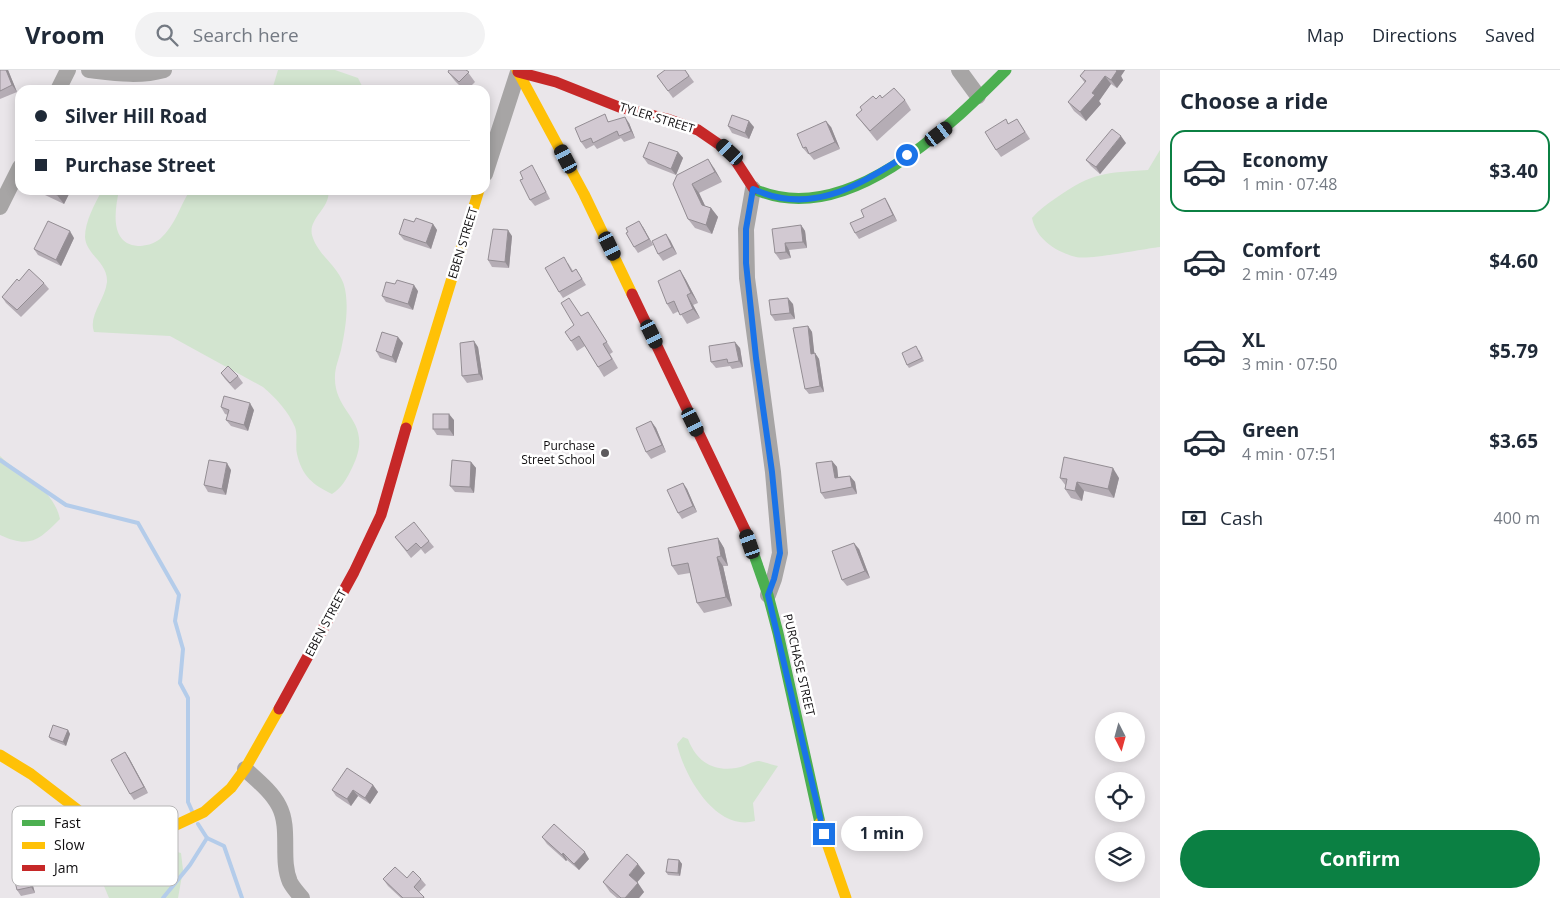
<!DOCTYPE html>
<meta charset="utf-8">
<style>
body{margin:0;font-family:"Open Sans",sans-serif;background:#f2f2f3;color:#1f2937;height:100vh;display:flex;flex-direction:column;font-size:19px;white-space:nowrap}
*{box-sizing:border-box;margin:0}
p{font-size:16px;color:#747a83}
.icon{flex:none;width:28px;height:28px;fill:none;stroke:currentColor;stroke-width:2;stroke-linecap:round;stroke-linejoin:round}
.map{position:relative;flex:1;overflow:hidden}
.details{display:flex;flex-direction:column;background:#fff;width:400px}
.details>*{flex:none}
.guide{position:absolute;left:15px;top:15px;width:475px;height:110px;border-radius:15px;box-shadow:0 2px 12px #0003;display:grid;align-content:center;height:110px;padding:0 20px;background:#fff}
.needle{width:32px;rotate:174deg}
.tools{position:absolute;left:1095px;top:642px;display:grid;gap:10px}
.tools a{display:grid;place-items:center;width:50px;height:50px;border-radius:50%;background:#fff;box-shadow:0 2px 12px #0003;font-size:25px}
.end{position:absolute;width:22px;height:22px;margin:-11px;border:6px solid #1a73e8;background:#fff;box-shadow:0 0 0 2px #fff}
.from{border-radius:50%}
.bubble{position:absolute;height:35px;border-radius:18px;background:#fff;box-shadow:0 2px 12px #0003;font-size:16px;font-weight:700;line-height:35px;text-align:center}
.car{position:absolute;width:15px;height:30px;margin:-15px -8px;border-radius:6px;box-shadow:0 0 4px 1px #0007;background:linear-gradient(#222 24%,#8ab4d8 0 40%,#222 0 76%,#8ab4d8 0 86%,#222 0)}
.guide b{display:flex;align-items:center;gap:18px;height:48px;font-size:19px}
.guide b+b{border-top:1px solid #e0e1e3}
.guide i{width:12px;height:12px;background:#1f2937}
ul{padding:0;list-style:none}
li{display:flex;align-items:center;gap:15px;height:82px;margin:0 10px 8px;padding:0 10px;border:2px solid transparent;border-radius:15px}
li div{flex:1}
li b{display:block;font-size:19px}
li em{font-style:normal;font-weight:700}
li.on{border-color:#0b8043}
li>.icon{width:45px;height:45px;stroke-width:1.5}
h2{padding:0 20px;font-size:22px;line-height:60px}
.pay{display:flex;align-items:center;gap:12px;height:55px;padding:0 20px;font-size:19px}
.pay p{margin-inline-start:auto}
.action{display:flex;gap:10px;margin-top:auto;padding:10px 20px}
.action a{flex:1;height:58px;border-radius:30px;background:#0b8043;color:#fff;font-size:20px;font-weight:700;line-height:58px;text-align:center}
header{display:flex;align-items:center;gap:30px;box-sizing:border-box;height:70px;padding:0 25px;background:#fff;border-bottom:1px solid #e0e1e3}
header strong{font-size:24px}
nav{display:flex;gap:28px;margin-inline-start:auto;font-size:18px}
.search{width:350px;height:45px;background:#f2f2f3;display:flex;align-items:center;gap:12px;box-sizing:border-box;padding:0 18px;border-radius:28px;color:#747a83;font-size:19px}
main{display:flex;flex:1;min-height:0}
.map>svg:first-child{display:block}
.green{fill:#d2e4cf}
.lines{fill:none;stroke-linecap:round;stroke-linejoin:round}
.stream{stroke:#b4ccea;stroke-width:4}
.street{stroke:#a7a5a5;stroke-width:16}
.fast{stroke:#4caf50;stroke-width:11}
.slow{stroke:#ffc107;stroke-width:11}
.jam{stroke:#c62828;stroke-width:11}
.wall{fill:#b5adb5}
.shaded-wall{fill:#938d93}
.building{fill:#d2c9d2;stroke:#938d93}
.route{stroke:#1a73e8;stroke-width:6}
.poi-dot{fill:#5c595c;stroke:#fff;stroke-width:2}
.labels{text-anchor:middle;stroke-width:5;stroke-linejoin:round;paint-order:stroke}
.street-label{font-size:12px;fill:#0f0d0f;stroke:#fff}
.poi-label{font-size:12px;fill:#0f0d0f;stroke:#fff;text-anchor:end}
.key{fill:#fff;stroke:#b7b6b7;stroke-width:1}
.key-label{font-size:14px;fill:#0f0d0f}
</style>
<header>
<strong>Vroom</strong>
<div class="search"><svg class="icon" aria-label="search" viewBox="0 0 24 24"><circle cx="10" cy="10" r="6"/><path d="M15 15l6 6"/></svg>Search here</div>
<nav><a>Map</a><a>Directions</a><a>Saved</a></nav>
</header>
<main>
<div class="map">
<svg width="1160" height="828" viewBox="0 0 1160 828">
<rect width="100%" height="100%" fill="#eae6ea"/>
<g class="green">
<path d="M278,0h57l23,8 6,12h-92z"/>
<path d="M1160,80v97c-18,2 -69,13 -84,10 -20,-5 -40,-18 -44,-39 7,-8 15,-14 24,-20 37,-26 49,-25 92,-28z"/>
<path d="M102,120h17c-4,20 -10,54 19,56 8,0 15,-2 22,-7 15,-13 20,-33 30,-49h138c4,17 -20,28 -16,45 6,22 29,32 33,54 4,20 0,42 -4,61 -2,8 -6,18 -6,26 -2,39 41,44 17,92 -5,10 -10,20 -20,26 -19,-9 -30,-18 -35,-40 -2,-8 1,-19 -2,-27 -7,-16 -19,-29 -32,-40l-93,-51 -76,-4c-6,-16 11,-32 13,-50 1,-20 -21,-27 -22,-45 0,-16 10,-33 17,-47z"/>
<path d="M0,386c21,21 53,31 60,63 -21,21 -30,30 -60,16z"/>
<path d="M683,667l5,2c8,22 25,33 48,29 8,-1 16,-7 23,-7 6,1 13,4 19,5l-25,37 2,18c-39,11 -71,-45 -78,-77z"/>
<path d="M173,781l8,2 2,17 -5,28h-69l-5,-12 4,-8 17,-4z"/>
</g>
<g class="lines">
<g class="stream">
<path d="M0,390l66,45 72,18 41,72 -4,26 8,28 -3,34 8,15v104l4,9"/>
<path d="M198,754l9,14 17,8 18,52"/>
<path d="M163,828l27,-33 17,-27"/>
</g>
<g class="street">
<path d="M89,0c25,3 50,7 75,0"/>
<path d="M959,0l19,26"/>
<path d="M58,20l10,-20"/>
<path d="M485,104l33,-102"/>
<path d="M753,119l-7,40 1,49 26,194 7,81 -6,26 -6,16"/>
<path d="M0,137l20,-40"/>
<path d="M245,699c12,11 27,23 34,37 12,23 1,53 11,76 3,6 8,11 12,16"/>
</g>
<g class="fast">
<path d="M754,119c91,41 193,-60 252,-119"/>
<path d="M746,462l22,63 10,38 42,190"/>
</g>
<g class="slow">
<path d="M517,0l67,124 48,100"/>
<path d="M406,358l73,-238"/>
<path d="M0,685l31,19 64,49 22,11 17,3 25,-4 45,-21 27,-24 14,-19 34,-60"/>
<path d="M820,753l26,75"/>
</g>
<g class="jam">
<path d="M518,2l38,10 63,25 48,12 31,11 32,22 24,37"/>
<path d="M632,224l114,238"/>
<path d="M279,639l75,-137 27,-57 25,-87"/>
</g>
</g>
<g class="wall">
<path d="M0,0h8l9,22 -17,7z"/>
<path d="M448,0h20l-1,1 8,11 -8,8h-3l-9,-9 -7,-9 1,-1z"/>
<path d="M685,0l9,12 -21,16 -16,-22z"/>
<path d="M1085,0h40l-4,6 2,4 -6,8 -6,-4 -12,17 2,3 -15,17 -12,-10 -6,-9 17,-19 -5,-7z"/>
<path d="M876,29l29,1 6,10 -34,31 -21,-26z"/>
<path d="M609,51l20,2 6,15 -11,4 -3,-4 -24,11 -3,-4 -8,4 -5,-7z"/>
<path d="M1009,54l12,1 9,14 -29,18 -5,-7z"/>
<path d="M728,56l26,1 -5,12 -17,-6z"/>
<path d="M831,57l9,22 -26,11 -5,-6h-1l-5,-6z"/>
<path d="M1126,73l-26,31 -9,-8 -5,-6z"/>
<path d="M678,82l5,6 -7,17 -28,-11 -5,-7z"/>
<path d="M714,98l8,14 -23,11 6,13 6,2 7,9 -6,17 -17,-6 -7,-9 -15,-35z"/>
<path d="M536,102l14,27 -15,7 -5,-6z"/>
<path d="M42,120h29l-7,14 -19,-9z"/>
<path d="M885,128l4,7 8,16 -38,18 -4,-6 9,-16z"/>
<path d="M414,152l19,2 4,6 -6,19 -27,-9 -5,-6z"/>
<path d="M801,155l4,6 2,17 -18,2 2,8 -11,2 -5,-7z"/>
<path d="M643,157l10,18 -15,8 -4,-6z"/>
<path d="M512,166l-3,32 -17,-1 -4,-7z"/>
<path d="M74,168l-13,28 -23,-11 -4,-6z"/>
<path d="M670,170l7,14 -14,7 -5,-7z"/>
<path d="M568,193l5,8 3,-2 10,16 -23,13 -4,-6z"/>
<path d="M680,200l6,10 12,23 -5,2 7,13 -13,6 -8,-13 -6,3 -6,-10z"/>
<path d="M19,211l25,2 5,6 -28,28 -15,-14 -4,-6z"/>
<path d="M418,221l-5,19 -27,-8 -4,-6z"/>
<path d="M793,234l2,15 -20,2 -4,-6z"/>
<path d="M581,246l13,5 19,31 -3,2 8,14 -14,9 -19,-31 -8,5 -6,-10 3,-16z"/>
<path d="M808,256l4,6 2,21h1l4,6 5,33 -15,2 -4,-5z"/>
<path d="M403,273l-7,20 -16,-5 -4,-7z"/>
<path d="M478,277l5,33 -16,3 -5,-7z"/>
<path d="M740,278l3,19 -11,2 -2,-3 -14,2 -5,-6z"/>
<path d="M919,280l5,11 -15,7 -2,-3z"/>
<path d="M221,303l17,3 5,7 -8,7 -10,-11z"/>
<path d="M221,337l33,3 -6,21 -17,-5 -5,-6 2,-5 -3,-1z"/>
<path d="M454,350v16l-17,-1 -4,-6z"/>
<path d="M651,351l5,7 10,24 -15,7 -5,-7z"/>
<path d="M832,391l5,6 1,10 12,-1 5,6 2,12 -32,5 -4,-6z"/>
<path d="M471,392l5,6 -2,25 -19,-1 -5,-6z"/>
<path d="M231,400l-5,25 -18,-3 -4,-7z"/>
<path d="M1060,408h59l-5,20 -30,-7 -2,10 -11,-3 -6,-9 1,-3z"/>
<path d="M683,413l4,6 10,23 -15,7 -4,-6z"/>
<path d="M395,467l34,4 5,6 -9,7 -4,-5 -10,9z"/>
<path d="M718,468l6,10 4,18h-5l9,40 -28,7 -7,-10 -7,-30 -12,2 -6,-9z"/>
<path d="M859,479l11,29 -23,8 -5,-6z"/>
<path d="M68,660l2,4 -4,12 -15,-6 -2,-3z"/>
<path d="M125,682l4,6 19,35 -14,7 -4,-6z"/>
<path d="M373,715l5,7 -8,12 -12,-8 -7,10 -15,-10 -4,-6z"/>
<path d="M542,767l47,22 -10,11 -12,-10 -1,1 -19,-17z"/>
<path d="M679,790l3,4 -2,12 -12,-1 -2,-3z"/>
<path d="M53,792l4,18 -24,6 2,7 -14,3 -4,-6 10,-20z"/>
<path d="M645,803l-8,9 7,10 -5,6h-22l-7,-6 -7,-10z"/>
<path d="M407,808l14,1 5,6 -7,7 6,6h-24l-13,-12 -5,-7z"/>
</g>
<g class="shaded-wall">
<path d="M6,0h2l9,22 -5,-7z"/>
<path d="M1115,0h10l-4,6 2,4 -6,8 -6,-8z"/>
<path d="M1105,6l6,8 -12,17 2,3 -15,17 -6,-9 12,-19z"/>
<path d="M625,47l4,6 6,15 -4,-7z"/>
<path d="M749,51l5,6 -5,12 -4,-6z"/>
<path d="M826,51l5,6 9,22 -5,-7z"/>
<path d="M1121,66l5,7 -26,31 -4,-7z"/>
<path d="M678,82l5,6 -7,17 -5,-6z"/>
<path d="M708,89l6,9 8,14 -7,-10z"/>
<path d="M692,114l7,9 10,21 -7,-9z"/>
<path d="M60,120h11l-7,14 -7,-9z"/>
<path d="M885,128l4,7 8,16 -4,-6z"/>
<path d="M711,138l7,9 -6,17 -6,-9z"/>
<path d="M639,151l4,6 10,18 -4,-6z"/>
<path d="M433,154l4,6 -6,19 -5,-6z"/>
<path d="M801,155l4,6 2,17 -4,-6z"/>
<path d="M508,160l4,6 -3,32 -4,-6z"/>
<path d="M70,161l4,7 -13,28 -5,-6z"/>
<path d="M666,164l4,6 7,14 -5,-7z"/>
<path d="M785,173l4,7 2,8 -5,-6z"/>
<path d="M680,200l6,10 12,23 -7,-10z"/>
<path d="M414,215l4,6 -5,19 -5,-6z"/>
<path d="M687,225l6,10 7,13 -7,-9z"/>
<path d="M788,228l5,6 2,15 -5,-6z"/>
<path d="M808,256l4,6 3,27 -4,-5z"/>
<path d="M398,267l5,6 -7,20 -4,-6z"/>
<path d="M474,271l4,6 5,33 -4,-6z"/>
<path d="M735,272l5,6 3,19 -4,-6z"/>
<path d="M815,283l4,6 5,33 -4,-6z"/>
<path d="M250,333l4,7 -6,21 -4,-6z"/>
<path d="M449,344l5,6v16l-5,-7z"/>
<path d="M651,351l5,7 10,24 -4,-7z"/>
<path d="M832,391l5,6 2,17 -4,-6z"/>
<path d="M471,392l5,6 -2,25 -4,-6z"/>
<path d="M227,393l4,7 -5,25 -4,-6z"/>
<path d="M1113,398l6,10 -5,20 -6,-9z"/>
<path d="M850,406l5,6 2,12 -5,-7z"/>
<path d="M1077,412l7,9 -2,10 -7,-10z"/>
<path d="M683,413l4,6 10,23 -4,-6z"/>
<path d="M718,468l6,10 4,18 -7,-10z"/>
<path d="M854,473l5,6 11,29 -5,-7z"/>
<path d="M717,487l6,9 9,40 -6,-9z"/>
<path d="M68,660l2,4 -4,12 -3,-4z"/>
<path d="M125,682l4,6 19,35 -4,-6z"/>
<path d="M373,715l5,7 -8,12 -5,-6z"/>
<path d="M353,720l5,6 -7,10 -4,-7z"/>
<path d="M585,782l4,7 -10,11 -5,-6z"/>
<path d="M563,783l4,7 -1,1 -4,-6z"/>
<path d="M48,785l5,7 4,18 -5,-6z"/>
<path d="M679,790l3,4 -2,12 -2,-3z"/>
<path d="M638,794l7,9 -10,12 -6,-10z"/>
<path d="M29,809l4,7 2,7 -4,-6z"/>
<path d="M638,813l6,9 -5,6h-14z"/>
</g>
<g class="building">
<path d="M0,0h6l6,15 -12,6z"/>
<path d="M449,0h17l3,2 -10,10 -11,-10z"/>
<path d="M665,0h20l4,6 -21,15 -11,-15z"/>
<path d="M1085,0h31l1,1 -6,9 -6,-4 -13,17 3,2 -15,17 -12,-10 18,-21 -6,-5z"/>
<path d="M894,18l11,12 -35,31 -14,-16 6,-5 -2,-3 13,-11 3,3 4,-4 2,3z"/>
<path d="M605,44l3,8 17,-5 6,14 -12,5 -2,-5 -24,12 -2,-5 -10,4 -6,-14z"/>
<path d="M732,45l17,6 -4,12 -17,-7z"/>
<path d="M1006,49l2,5 9,-5 8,13 -29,18 -11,-18z"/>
<path d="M826,51l9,21 -26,12 -3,-7 -3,1 -6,-14z"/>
<path d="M1112,59l9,7 -25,31 -10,-7z"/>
<path d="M649,72l29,10 -7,17 -28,-12z"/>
<path d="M708,89l7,13 -23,12 10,21 9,3 -5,17 -18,-6 -15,-35 4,-9z"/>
<path d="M532,95l14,27 -16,8 -10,-20 3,-1 -3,-7z"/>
<path d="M48,120h12l-3,5z"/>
<path d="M885,128l8,17 -38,18 -5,-10 14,-6 -3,-7z"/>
<path d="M416,148l17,6 -7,19 -27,-9 5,-15 10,3z"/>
<path d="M48,151l22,10 -14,29 -22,-11z"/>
<path d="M639,151l10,18 -15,8 -8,-14 2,-1 -2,-4z"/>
<path d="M801,155l2,17 -18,1 1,9 -11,1 -3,-24z"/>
<path d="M493,159l15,1 -3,32 -17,-2z"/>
<path d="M666,164l6,13 -14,7 -6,-13z"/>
<path d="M564,187l8,15 4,-3 6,10 -23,13 -14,-24z"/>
<path d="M29,199l15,14 -27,27 -15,-13 15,-18 2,2z"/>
<path d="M680,200l11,23 -4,2 6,14 -13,6 -6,-14 -7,3 -9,-23z"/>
<path d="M397,210l17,5 -6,19 -26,-8 4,-14 9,2z"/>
<path d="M569,228l12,18 7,-4 19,30 -4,2 9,15 -14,8 -19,-31 -8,5 -6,-9 9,-7 -13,-22z"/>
<path d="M788,228l2,15 -19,2 -2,-15z"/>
<path d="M808,256l3,28 4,-1 5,33 -15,3 -12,-61z"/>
<path d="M382,262l16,5 -6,20 -16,-6z"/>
<path d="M474,271l5,33 -17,2 -2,-33z"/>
<path d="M735,272l4,19 -11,2 -1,-4 -16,3 -2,-16z"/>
<path d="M916,276l6,12 -15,7 -5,-12z"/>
<path d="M228,296l10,10 -8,7 -9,-10z"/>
<path d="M224,326l26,7 -6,22 -18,-5 3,-10 -8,-3z"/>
<rect x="433" y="344" width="16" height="15"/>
<path d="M651,351l11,24 -16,7 -10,-24z"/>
<path d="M1064,387l49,11 -5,21 -31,-7 -2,9 -10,-2 2,-10 -7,-1z"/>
<path d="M209,390l18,3 -5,26 -18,-4z"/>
<path d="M452,390l19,2 -1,25 -20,-1z"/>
<path d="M832,391l3,17 15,-2 2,11 -31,6 -5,-30z"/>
<path d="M683,413l10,23 -15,7 -11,-23z"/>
<path d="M414,452l15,19 -8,7 -5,-5 -9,8 -12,-14z"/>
<path d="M718,468l3,18 -4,1 9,40 -29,6 -9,-40 -16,3 -4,-18z"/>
<path d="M854,473l11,28 -23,9 -10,-29z"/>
<path d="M53,655l15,5 -5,12 -14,-5z"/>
<path d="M125,682l19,35 -14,7 -19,-34z"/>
<path d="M347,698l26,17 -8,13 -12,-8 -6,9 -15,-9z"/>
<path d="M554,754l31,28 -11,12 -11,-11 -1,2 -20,-18z"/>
<path d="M627,784l11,10 -9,11 9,8 -13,15h-4l-18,-16z"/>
<path d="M48,785l4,19 -23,5 2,8 -14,3 -4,-17 14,-3v3l-2,-12z"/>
<path d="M668,789l11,1 -1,13 -12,-1z"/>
<path d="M395,797l12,11 6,-7 8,8 -7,8 10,10 -1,1h-20l-20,-19z"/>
</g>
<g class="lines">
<path class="route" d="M824,764l-56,-239 6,-16 6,-26 -8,-81 -16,-114 -10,-95v-34l7,-40c59,27 104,-3 154,-34"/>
</g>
<circle class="poi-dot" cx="605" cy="383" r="5"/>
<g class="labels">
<g class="street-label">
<text transform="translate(657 48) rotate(17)" y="4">TYLER STREET</text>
<text transform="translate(463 173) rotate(-73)" y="4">EBEN STREET</text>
<text transform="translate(326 553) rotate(-62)" y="4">EBEN STREET</text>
<text transform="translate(799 595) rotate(77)" y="4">PURCHASE STREET</text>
</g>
<g class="poi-label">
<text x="595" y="380">Purchase<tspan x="595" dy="14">Street School</tspan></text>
</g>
</g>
<rect x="12" y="736" width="166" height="80" rx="8" class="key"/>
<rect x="22" y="750" width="23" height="6" fill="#4caf50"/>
<rect x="22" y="772" width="23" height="7" fill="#ffc107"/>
<rect x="22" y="795" width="23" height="6" fill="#c62828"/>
<g class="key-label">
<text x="54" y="758">Fast</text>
<text x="54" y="780">Slow</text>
<text x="54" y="803">Jam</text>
</g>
</svg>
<div class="tools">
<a><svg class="needle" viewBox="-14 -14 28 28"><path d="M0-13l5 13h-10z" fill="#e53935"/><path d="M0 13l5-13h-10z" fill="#747a83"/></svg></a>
<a><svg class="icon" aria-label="locate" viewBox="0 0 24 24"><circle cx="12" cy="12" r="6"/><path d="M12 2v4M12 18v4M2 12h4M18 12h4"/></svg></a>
<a><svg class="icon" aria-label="layers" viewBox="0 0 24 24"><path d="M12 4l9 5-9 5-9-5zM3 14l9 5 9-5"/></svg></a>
</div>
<i class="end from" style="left:907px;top:85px"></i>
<i class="end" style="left:824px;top:764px"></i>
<div class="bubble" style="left:841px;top:746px;width:82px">1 min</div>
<i class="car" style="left:939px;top:64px;rotate:53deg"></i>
<i class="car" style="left:730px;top:82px;rotate:313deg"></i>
<i class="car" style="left:566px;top:89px;rotate:332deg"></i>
<i class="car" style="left:610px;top:176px;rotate:154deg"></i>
<i class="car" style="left:652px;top:264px;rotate:154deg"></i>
<i class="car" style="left:693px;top:352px;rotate:154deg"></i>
<i class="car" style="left:750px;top:474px;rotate:341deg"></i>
<div class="guide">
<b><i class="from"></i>Silver Hill Road</b>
<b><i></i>Purchase Street</b>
</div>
</div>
<section class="details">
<h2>Choose a ride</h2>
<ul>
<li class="on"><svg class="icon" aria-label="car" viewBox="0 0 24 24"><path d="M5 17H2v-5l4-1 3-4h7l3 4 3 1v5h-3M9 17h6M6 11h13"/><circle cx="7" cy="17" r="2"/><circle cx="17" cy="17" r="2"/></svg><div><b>Economy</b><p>1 min · 07:48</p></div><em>$3.40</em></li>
<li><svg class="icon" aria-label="car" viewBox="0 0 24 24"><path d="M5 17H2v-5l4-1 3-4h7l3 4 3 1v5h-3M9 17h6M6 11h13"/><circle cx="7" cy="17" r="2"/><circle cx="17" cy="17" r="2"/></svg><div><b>Comfort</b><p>2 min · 07:49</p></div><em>$4.60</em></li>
<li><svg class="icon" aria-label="car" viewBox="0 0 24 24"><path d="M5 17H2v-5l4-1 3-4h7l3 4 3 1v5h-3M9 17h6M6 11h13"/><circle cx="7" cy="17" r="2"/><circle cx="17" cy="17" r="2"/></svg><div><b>XL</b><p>3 min · 07:50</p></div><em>$5.79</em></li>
<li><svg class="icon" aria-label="car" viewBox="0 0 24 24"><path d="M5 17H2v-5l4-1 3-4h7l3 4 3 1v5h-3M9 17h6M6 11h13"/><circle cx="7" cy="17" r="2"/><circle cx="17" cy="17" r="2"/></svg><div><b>Green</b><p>4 min · 07:51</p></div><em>$3.65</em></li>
</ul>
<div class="pay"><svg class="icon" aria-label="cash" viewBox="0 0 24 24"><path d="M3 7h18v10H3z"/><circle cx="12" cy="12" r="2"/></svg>Cash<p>400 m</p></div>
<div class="action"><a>Confirm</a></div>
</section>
</main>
